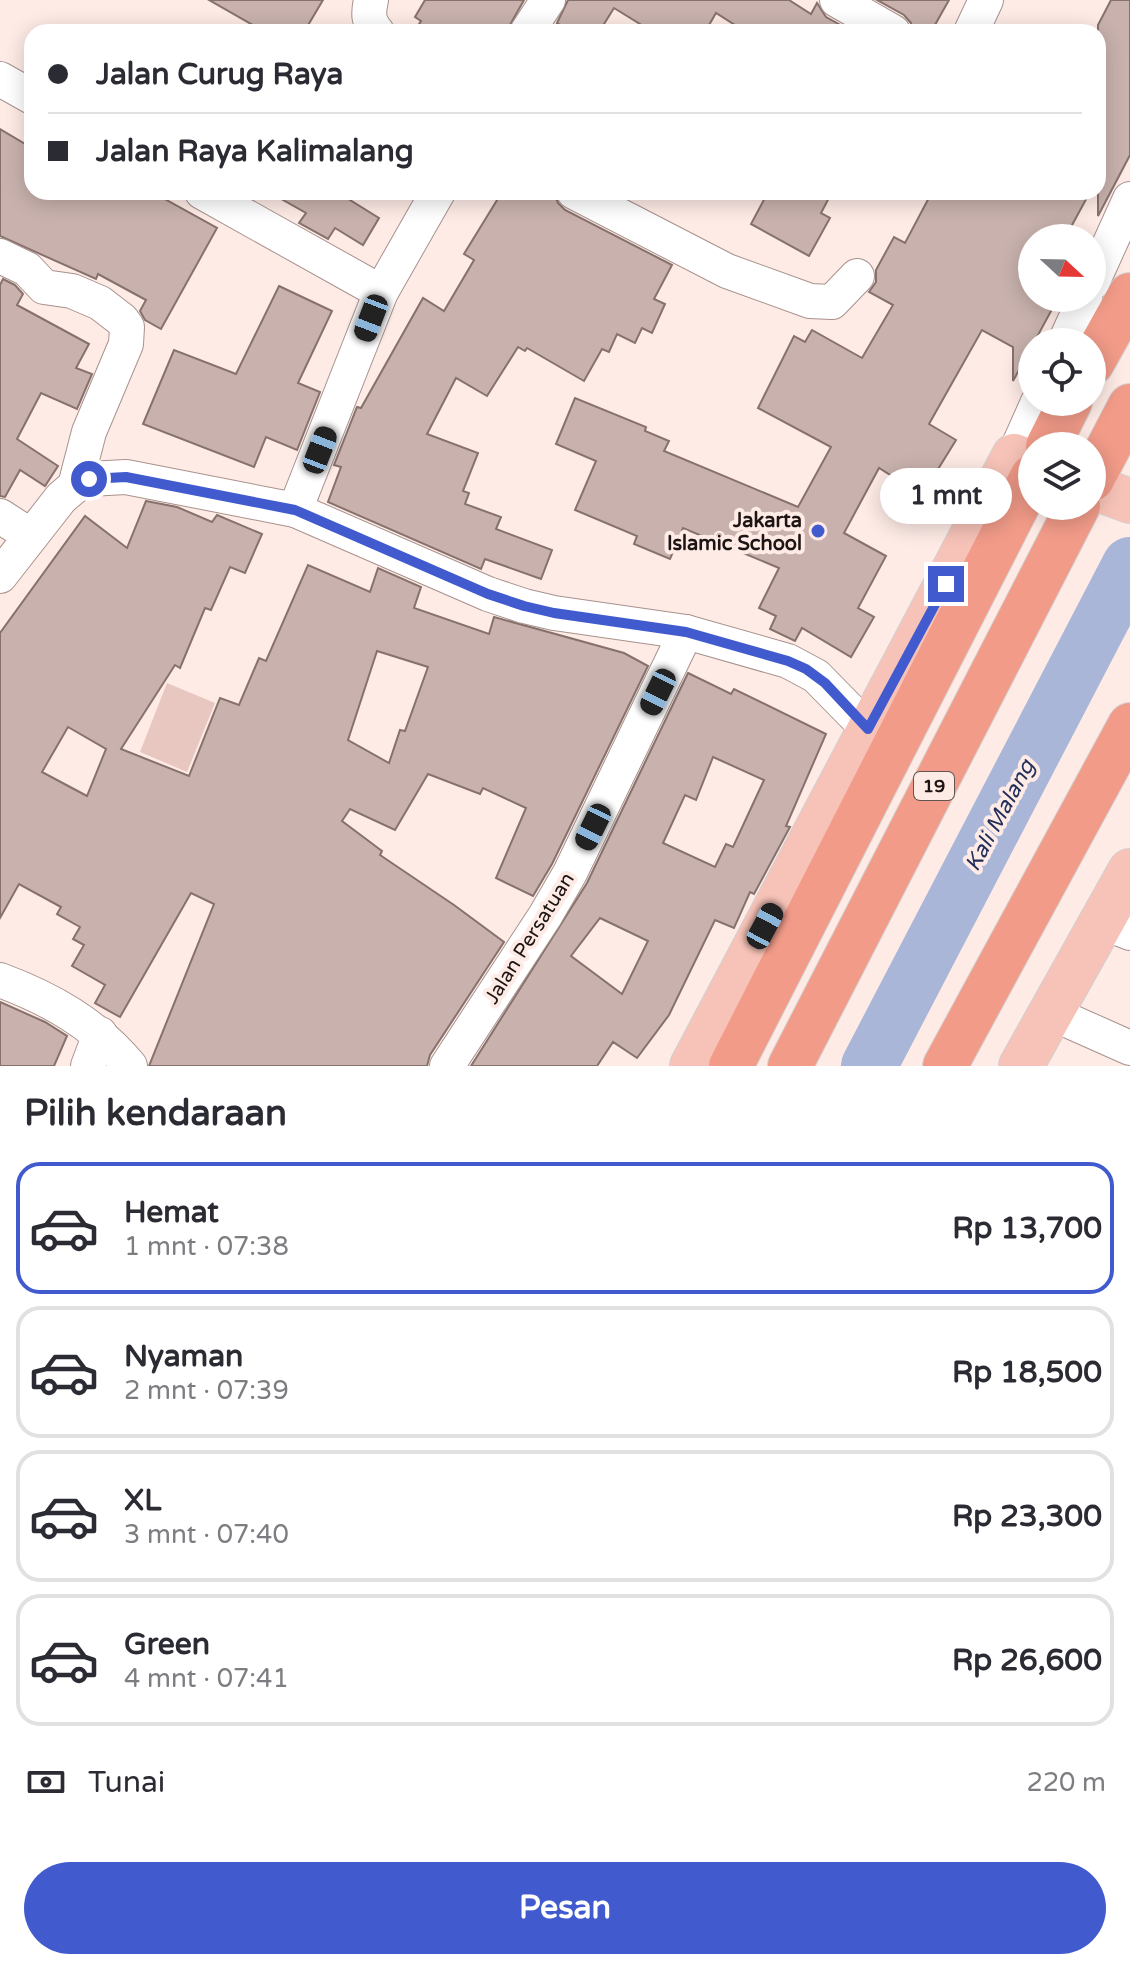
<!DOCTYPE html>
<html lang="id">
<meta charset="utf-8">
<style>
body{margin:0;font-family:"Varela Round",sans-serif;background:#f2f2f3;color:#2b2b33;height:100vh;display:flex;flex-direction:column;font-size:30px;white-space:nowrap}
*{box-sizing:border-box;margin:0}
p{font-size:26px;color:#7c7c81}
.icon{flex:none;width:44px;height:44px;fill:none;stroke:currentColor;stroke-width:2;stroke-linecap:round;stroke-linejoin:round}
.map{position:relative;height:1066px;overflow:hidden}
.side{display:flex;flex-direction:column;background:#fff;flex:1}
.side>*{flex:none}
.top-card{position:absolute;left:24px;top:24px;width:1082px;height:176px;border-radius:24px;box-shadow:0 4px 20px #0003;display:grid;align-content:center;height:176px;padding:0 24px;background:#fff}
.needle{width:52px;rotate:112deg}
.controls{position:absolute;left:1018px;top:224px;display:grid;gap:16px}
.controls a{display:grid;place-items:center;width:88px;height:88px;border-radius:50%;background:#fff;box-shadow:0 4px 20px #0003;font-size:40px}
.end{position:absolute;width:36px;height:36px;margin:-18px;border:10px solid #415bce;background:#fff;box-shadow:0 0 0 4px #fff}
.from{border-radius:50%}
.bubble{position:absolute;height:56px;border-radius:28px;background:#fff;box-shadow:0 4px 20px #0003;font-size:26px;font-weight:700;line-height:56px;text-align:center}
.car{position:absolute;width:24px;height:48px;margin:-24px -12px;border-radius:10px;box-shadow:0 0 6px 2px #0007;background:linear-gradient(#222 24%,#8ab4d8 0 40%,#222 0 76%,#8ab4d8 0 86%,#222 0)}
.top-card b{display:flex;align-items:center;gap:28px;height:76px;font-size:30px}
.top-card b+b{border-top:2px solid #e1e1e2}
.top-card i{width:20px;height:20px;background:#2b2b33}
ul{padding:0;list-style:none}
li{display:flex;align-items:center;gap:24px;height:132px;margin:0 16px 12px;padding:0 8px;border:4px solid #e1e1e2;border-radius:24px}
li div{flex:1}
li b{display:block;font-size:30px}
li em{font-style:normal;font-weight:700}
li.current{border-color:#415bce}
li>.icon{width:72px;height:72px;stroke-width:1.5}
h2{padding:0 24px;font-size:36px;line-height:96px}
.pay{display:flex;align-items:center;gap:20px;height:88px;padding:0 24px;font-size:30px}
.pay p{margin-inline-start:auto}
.primary-button{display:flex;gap:16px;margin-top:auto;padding:16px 24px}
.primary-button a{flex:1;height:92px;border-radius:48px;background:#415bce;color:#fff;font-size:32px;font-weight:700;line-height:92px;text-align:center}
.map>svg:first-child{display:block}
.pitch{fill:#e8c7c0}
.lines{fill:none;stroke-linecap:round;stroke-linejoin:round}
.river{stroke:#aab6d8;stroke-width:56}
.building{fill:#c9b2ad;stroke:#87716d;stroke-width:2;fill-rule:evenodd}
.minor-casing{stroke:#a8928d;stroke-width:36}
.major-casing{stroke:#d2d0d0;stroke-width:46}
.highway-casing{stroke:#d2d0d0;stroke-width:46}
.minor{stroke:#fff;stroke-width:34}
.major{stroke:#f7c3b8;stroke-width:44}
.highway{stroke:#f29b89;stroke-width:44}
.route{stroke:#415bce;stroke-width:10}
.poi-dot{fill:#415bce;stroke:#feebe6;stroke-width:3}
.labels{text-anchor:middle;stroke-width:8;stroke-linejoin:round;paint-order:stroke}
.shield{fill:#feebe6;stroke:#605553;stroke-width:2}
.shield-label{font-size:18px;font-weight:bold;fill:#1d1514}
.poi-label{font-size:20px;font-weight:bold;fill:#1d1514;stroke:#feebe6;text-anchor:end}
.street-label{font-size:20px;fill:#1d1514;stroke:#feebe6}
.water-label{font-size:22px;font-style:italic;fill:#212e59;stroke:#feebe6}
</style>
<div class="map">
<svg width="1130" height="1066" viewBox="0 0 1130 1066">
<rect width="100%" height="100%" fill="#feebe6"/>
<path class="pitch" d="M167,683l48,20 -28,69 -47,-20z"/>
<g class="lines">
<path class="river" d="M869,1066l261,-501"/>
</g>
<g class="building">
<path d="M209,0h114l-19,32h-39z"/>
<path d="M425,0h99l-18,32h-92l7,-11 -6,-4z"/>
<path d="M568,0h221l22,14 6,-11 9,14 27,15h-107l-30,-19 -11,19h-52l-39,-24 -15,24h-27l-15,-9z"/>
<path d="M877,0h72l-18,32h-18l-2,-9 -7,-8z"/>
<path d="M1111,0h19v155l-32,61v-191z"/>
<path d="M0,129l32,19v44h120l65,36 -56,101 -16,-9 -5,-9 6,-11 -48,-26 -2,5 -96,-43z"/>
<path d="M269,192h68l42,26 -16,27 -28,-17 -7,11 -29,-16 7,-10z"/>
<path d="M502,192h46l7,4 3,7 7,7 107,55 -18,34 11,5 -13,29 -10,-5 -7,15 -18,-9 -8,18 -7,-3 -18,32 -57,-33 -2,3 -7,-4 -31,49 -31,-18 -29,56 51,19 -15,38 6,2 -4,11 36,13 -5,12 56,21 -11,29 -56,-20 -4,10 -153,-67 13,-35 -7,-2 23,-58 4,1 62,-110 21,13 30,-51 -10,-6z"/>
<path d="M768,192h64l-11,21 9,5 -21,38 -58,-32z"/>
<path d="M932,192h158l-25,46h-33v60h17l7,4 -43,79v-34l-31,-17 -53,94 27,16 -34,55 -43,-27 -35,65 42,23 -28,52 16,9 -23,40 -49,-29 -7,13 -25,-12 6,-13 -17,-8 20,-40 -96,-40 -13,31 -36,-15 3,-8 -62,-26 21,-49 -40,-17 19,-46 71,29 -1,4 24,10 -5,10 134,56 33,-60 -73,-39 36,-72 11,6 7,-12 50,28 31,-53 -24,-13 7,-10v-12l18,-33 11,6z"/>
<path d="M3,279l12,6 8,9 -6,11 72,39 -13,24 16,6 -15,35 -36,-16 -24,46 41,27 -13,20 -25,-16 -15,27 -5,-1v-211z"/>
<path d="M279,286l53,25 -34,72 22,9 -23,58 -31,-13 -12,30 -111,-43 31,-74 62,24z"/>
<path d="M146,501l31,6 35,15 5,-7 45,19 -17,39 -15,-6 -19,43 -6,-2 -25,60 -5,-3 -54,84 68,27 31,-78 19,7 20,-47 7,3 42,-96 62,27 8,-24 43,19 -7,21 75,26 5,-17 130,36 24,13 -96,198 -19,32 -37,-18 30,-70 -43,-20 -3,6 -52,-20 -33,56 -45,-21 -8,12 40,30 -2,4 74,50 50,37 -74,113 -3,11h-278l65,-162 -23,-11 -71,124 -25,-14 10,-18 -33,-19 12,-21 -11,-6 7,-12 -23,-13 4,-7 -42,-23 -19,34v-285l85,-117 42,32zM377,651l51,16 -23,64 -5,-1 -11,33 -41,-23zM68,727l38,22 -19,47 -45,-24z"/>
<path d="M688,673l43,21 3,-5 92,45 -40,92 4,1 -36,67 -4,-2 -16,36 -19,-8 -46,95 -32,43 -24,-16 -16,24h-126l116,-183zM713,757l51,23 -31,67 -7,-3 -11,23 -52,-24 22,-48 11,5zM600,918l48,23 -26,53 -51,-38z"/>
<path d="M0,1002l45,20 22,14 -13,30h-54z"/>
</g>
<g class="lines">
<defs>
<g id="minor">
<path d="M371,0c-3,14 -3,21 6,32"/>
<path d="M837,0l56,32"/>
<path d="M527,32l21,-32"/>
<path d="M971,32l15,-32"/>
<path d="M0,79l32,18"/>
<path d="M202,192l179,100"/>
<path d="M574,192l153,79 83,30 22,1 25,-26"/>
<path d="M0,256l27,13 17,18 28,4 28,12 22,17 5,7 -1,17 -37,88 -14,54"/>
<path d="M1092,283l38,-84"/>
<path d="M1065,342l20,-44"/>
<path d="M1014,456l24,-54"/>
<path d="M295,510l86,-218 57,-100"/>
<path d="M0,516l31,20"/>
<path d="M0,576l61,-78 14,-12 14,-7 37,-2 169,33 193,84 36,12 30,7 132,19 102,29 28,15 52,53"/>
<path d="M1102,922l28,11"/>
<path d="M0,980c51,19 95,44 130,86"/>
<path d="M1049,1012l81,36"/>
<path d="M88,1066l12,-32"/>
<path d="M447,1066l98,-150 25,-43 116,-241"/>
</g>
<g id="major">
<path d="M1092,487l38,14"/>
<path d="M692,1066l322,-610 18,7"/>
<path d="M1021,1066l109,-195"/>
</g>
<g id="highway">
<path d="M1092,363l38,-68"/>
<path d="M1048,446l22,-44"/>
<path d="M1092,479l38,-73"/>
<path d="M731,1066l301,-589"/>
<path d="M790,1066l288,-560"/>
<path d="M945,1066l185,-341"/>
</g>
</defs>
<use href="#minor" class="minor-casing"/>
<use href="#major" class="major-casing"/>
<use href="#highway" class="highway-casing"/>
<use href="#minor" class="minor"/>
<use href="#major" class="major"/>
<use href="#highway" class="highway"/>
</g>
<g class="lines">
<path class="route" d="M89,479l37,-2 169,33 193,84 36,12 30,7 132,19 102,29 18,8 19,14 43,46 78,-145"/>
</g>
<circle class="poi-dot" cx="818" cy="531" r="8"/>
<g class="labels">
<rect class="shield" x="914" y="772" width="40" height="28" rx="6"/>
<g class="shield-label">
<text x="934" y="792">19</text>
</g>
<g class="poi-label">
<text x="802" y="527">Jakarta<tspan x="802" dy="23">Islamic School</tspan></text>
</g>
<g class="street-label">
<text transform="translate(529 938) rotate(-58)" y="7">Jalan Persatuan</text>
</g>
<g class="water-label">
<text transform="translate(999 815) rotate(-62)" y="8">Kali Malang</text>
</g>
</g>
</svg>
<div class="controls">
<a><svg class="needle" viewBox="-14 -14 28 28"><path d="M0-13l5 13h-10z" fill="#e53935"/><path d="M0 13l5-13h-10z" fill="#7c7c81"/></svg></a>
<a><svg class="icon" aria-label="locate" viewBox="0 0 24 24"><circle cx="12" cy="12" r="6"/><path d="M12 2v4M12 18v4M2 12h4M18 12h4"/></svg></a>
<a><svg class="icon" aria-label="layers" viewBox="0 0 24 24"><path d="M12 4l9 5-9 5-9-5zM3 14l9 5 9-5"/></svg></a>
</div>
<i class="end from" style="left:89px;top:479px"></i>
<i class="end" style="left:946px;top:584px"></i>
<div class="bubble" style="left:880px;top:468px;width:132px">1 mnt</div>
<i class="car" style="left:371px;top:318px;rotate:201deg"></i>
<i class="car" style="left:320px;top:450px;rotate:21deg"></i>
<i class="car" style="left:658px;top:692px;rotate:206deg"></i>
<i class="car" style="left:593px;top:827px;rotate:206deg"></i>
<i class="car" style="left:765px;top:926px;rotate:28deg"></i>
<div class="top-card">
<b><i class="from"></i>Jalan Curug Raya</b>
<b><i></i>Jalan Raya Kalimalang</b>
</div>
</div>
<section class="side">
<h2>Pilih kendaraan</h2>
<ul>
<li class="current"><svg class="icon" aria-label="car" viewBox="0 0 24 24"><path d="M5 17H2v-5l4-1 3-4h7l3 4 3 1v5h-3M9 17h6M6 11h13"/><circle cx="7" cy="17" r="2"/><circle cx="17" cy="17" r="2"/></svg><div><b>Hemat</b><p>1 mnt · 07:38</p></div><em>Rp 13,700</em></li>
<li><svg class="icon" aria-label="car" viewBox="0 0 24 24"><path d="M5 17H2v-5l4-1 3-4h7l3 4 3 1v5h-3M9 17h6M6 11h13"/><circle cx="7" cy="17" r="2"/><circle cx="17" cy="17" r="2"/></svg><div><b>Nyaman</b><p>2 mnt · 07:39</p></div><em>Rp 18,500</em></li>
<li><svg class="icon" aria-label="car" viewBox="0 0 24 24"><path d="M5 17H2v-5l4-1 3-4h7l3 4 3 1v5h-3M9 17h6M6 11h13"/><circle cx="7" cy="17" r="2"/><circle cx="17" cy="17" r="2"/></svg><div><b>XL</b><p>3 mnt · 07:40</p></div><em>Rp 23,300</em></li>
<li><svg class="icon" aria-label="car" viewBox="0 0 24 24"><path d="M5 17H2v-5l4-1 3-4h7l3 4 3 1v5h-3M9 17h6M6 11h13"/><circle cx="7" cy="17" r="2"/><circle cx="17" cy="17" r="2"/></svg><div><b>Green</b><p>4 mnt · 07:41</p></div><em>Rp 26,600</em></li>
</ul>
<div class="pay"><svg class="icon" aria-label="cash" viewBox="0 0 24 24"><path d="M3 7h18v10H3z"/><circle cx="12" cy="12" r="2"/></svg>Tunai<p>220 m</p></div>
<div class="primary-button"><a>Pesan</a></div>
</section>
